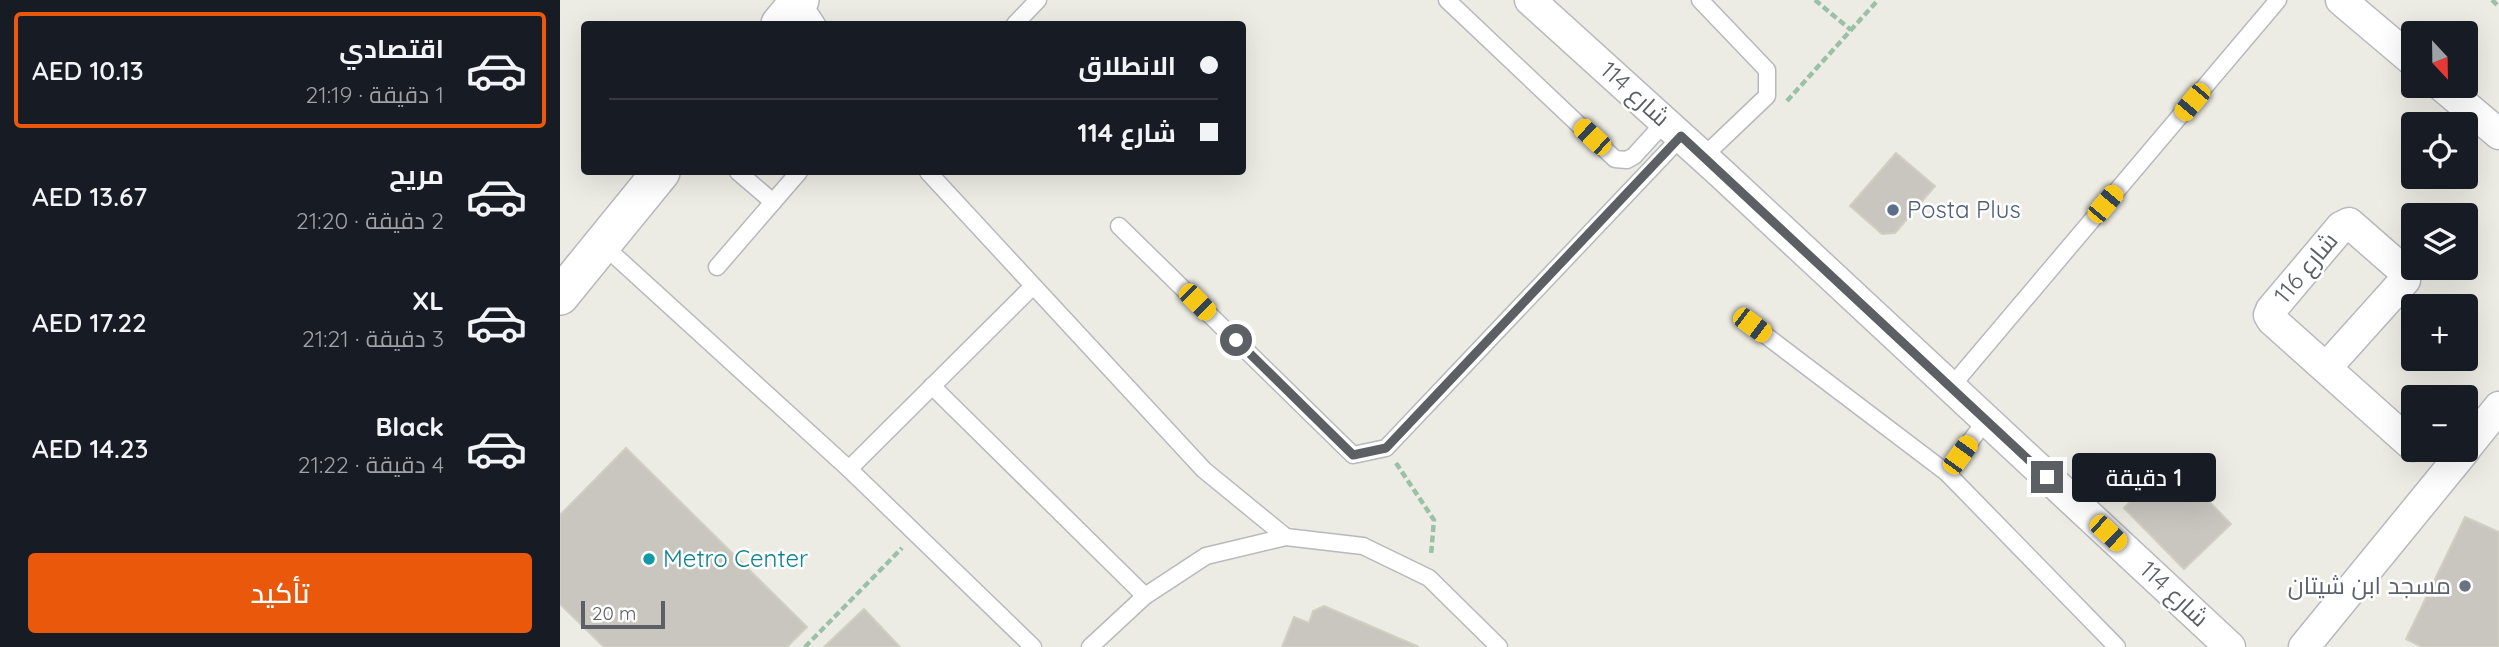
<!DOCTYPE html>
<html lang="ar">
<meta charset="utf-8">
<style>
body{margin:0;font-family:Quicksand,Cairo,sans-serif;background:#20242c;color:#f1f3f6;direction:rtl;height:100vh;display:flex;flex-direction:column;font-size:26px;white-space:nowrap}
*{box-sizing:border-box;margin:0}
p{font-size:23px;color:#9ea1a6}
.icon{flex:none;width:38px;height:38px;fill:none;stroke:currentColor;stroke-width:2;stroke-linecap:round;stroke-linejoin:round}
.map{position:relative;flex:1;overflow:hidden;direction:ltr}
.sheet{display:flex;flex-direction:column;background:#171b24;width:560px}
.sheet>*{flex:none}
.top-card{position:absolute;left:21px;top:21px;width:665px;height:154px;border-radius:7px;box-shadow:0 7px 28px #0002;direction:rtl;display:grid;align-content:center;height:154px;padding:0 28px;background:#171b24}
.needle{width:46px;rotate:158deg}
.buttons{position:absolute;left:1841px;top:21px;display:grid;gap:14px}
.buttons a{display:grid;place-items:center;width:77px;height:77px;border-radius:7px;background:#171b24;box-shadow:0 7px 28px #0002;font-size:35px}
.scale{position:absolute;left:21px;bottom:18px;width:84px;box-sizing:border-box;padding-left:7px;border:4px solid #5c5f63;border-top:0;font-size:19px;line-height:24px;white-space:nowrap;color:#5c5f63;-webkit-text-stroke:5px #fff;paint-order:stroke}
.end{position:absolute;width:32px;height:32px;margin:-16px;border:9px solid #5c5f63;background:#fff;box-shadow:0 0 0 4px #fff}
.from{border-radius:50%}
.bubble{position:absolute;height:49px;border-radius:7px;background:#171b24;box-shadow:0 7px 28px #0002;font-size:23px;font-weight:600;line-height:49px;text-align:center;direction:rtl}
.car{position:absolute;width:21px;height:42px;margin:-21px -10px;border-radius:9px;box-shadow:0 0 5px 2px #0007;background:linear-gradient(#f5c518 24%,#345 0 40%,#f5c518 0 76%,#345 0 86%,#f5c518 0)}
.top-card b{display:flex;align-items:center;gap:24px;height:66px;font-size:26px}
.top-card b+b{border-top:2px solid #363941}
.top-card i{width:18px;height:18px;background:#f1f3f6}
ul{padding:12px 0 0;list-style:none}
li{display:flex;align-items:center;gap:21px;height:116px;margin:0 14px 10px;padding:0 14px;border:4px solid transparent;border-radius:7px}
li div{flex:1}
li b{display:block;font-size:26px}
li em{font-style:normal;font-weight:600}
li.selected{border-color:#ea580c}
li>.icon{width:63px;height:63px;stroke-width:1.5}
.primary-button{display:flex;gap:14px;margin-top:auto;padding:14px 28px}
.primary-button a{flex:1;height:80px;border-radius:7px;background:#ea580c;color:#fff;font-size:28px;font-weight:600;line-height:80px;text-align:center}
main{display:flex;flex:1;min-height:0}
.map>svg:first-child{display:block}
.building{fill:#c9c6c0;stroke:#d1cec2;stroke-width:2}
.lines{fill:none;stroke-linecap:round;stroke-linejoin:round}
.service-casing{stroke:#b6b9bd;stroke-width:19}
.minor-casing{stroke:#b6b9bd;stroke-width:33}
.tertiary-casing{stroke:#b6b9bd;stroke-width:40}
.path{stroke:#9ac1a7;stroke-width:4.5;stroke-dasharray:7 3.5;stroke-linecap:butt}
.service{stroke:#fff;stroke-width:16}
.minor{stroke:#fff;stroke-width:30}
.tertiary{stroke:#fff;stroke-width:37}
.route{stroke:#5c5f63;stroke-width:9}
.service-dot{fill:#5c6f8a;stroke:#fff;stroke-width:2.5}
.culture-dot{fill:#0f9aa8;stroke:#fff;stroke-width:2.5}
.worship-dot{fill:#6b7280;stroke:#fff;stroke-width:2.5}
.labels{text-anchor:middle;stroke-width:5;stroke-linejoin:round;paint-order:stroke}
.street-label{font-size:24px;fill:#5c5f63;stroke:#fff}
.service-label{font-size:24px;fill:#4e5e75;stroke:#fff;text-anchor:start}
.culture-label{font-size:24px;fill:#0d838f;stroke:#fff;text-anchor:start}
.worship-label{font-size:24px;fill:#5b616d;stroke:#fff;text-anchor:end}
</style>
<main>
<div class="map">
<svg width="1939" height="647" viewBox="0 0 1939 647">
<rect width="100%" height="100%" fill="#edece4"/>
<g class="building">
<path d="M1336,153l39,33 -40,47 -13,1 -32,-28z"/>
<path d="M66,448l181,179 -20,20h-183l-44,-43v-89z"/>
<path d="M1610,462l61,62 -47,45 -60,-61z"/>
<path d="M1905,517l34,15v115h-77l-16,-8z"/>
<path d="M764,606l95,41h-137l12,-30 15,6 4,-12z"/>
<path d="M304,609l36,38h-76z"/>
</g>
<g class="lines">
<defs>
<g id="service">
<path d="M241,0l16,24"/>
<path d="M887,0l168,159 12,1 7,-4 31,-34"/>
<path d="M1140,0l67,70v26l-64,61"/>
<path d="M455,24l23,-24"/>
<path d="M178,172l35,30"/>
<path d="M368,172l276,298 82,67"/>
<path d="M559,226l234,229 33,-7 295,-311"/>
<path d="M42,244l247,225 184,178"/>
<path d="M157,267l82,-95"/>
<path d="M1192,325l195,148 170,174"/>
<path d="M372,386l213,210"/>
<path d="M1390,388l328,-388"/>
<path d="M289,469l183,-182"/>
<path d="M1387,473l39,-53"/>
<path d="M530,647l55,-51 61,-40 80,-19 77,9 66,32 70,69"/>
</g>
<g id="minor">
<path d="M970,0l191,173 509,474"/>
<path d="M1781,0l72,61"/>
<path d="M1882,86l57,48"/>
<path d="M1766,368l79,-88v-8l-56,-49 -8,4 -70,83 -2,5 3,5 141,126"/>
<path d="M1906,448l33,-41"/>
<path d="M1744,647l161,-197"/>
</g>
<g id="tertiary">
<path d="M220,24l20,-24"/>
<path d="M0,296l101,-124"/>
</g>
</defs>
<use href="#service" class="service-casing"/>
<use href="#minor" class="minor-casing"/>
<use href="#tertiary" class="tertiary-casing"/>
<g class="path">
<path d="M1255,0l36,30"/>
<path d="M1932,0l7,7"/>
<path d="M1227,101l91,-101"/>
<path d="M836,463l38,57 -3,35"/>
<path d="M245,647l97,-99"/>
</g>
<use href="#service" class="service"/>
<use href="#minor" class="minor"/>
<use href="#tertiary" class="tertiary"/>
</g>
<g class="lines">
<path class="route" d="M676,340l117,115 33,-7 295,-312 366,341"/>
</g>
<circle class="service-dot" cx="1333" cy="210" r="7"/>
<circle class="culture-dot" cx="89" cy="559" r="7"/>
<circle class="worship-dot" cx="1905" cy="586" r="7"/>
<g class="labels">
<g class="street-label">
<text transform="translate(1075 94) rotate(42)" y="8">شارع 114</text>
<text transform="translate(1746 268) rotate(-50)" y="8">شارع 116</text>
<text transform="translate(1614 594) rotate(43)" y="8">شارع 114</text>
</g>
<g class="service-label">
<text x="1347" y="218">Posta Plus</text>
</g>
<g class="culture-label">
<text x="103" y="567">Metro Center</text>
</g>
<g class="worship-label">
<text x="1891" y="594">مسجد ابن شيتان</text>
</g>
</g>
</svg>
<div class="buttons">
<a><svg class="needle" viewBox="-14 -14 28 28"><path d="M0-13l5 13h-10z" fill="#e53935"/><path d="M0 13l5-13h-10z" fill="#9ea1a6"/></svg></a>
<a><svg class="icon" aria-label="locate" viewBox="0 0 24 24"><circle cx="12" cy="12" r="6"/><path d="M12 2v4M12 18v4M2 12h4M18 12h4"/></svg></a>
<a><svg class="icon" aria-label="layers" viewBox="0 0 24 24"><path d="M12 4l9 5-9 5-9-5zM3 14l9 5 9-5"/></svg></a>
<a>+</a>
<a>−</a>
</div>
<div class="scale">20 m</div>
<i class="end from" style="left:676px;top:340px"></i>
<i class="end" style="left:1487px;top:477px"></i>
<div class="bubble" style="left:1512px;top:453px;width:144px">1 دقيقة</div>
<i class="car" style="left:1632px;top:102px;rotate:220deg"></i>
<i class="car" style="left:1032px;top:137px;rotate:313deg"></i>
<i class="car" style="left:1545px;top:204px;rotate:40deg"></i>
<i class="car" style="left:637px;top:302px;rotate:135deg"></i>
<i class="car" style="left:1192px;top:325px;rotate:127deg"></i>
<i class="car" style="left:1400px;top:455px;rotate:36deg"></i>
<i class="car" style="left:1548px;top:533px;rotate:133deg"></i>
<div class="top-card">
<b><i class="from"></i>الانطلاق</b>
<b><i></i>شارع 114</b>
</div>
</div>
<section class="sheet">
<ul>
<li class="selected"><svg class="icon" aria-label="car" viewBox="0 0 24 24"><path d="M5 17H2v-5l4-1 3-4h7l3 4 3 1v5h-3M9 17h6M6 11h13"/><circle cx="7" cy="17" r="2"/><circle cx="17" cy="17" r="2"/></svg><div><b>اقتصادي</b><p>1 دقيقة · 21:19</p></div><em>AED 10.13</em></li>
<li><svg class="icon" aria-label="car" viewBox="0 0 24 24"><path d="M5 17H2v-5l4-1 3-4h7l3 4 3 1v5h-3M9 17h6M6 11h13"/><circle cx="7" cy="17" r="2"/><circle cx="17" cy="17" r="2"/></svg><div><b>مريح</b><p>2 دقيقة · 21:20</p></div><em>AED 13.67</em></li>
<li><svg class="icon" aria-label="car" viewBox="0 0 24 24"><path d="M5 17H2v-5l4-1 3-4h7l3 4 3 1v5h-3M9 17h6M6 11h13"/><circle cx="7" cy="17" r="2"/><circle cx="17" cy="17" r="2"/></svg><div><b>XL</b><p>3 دقيقة · 21:21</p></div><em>AED 17.22</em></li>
<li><svg class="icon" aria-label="car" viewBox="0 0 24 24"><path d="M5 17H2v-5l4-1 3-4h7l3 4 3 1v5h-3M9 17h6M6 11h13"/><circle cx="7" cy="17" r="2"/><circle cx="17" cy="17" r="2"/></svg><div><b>Black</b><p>4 دقيقة · 21:22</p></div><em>AED 14.23</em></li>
</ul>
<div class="primary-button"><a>تأكيد</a></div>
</section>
</main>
